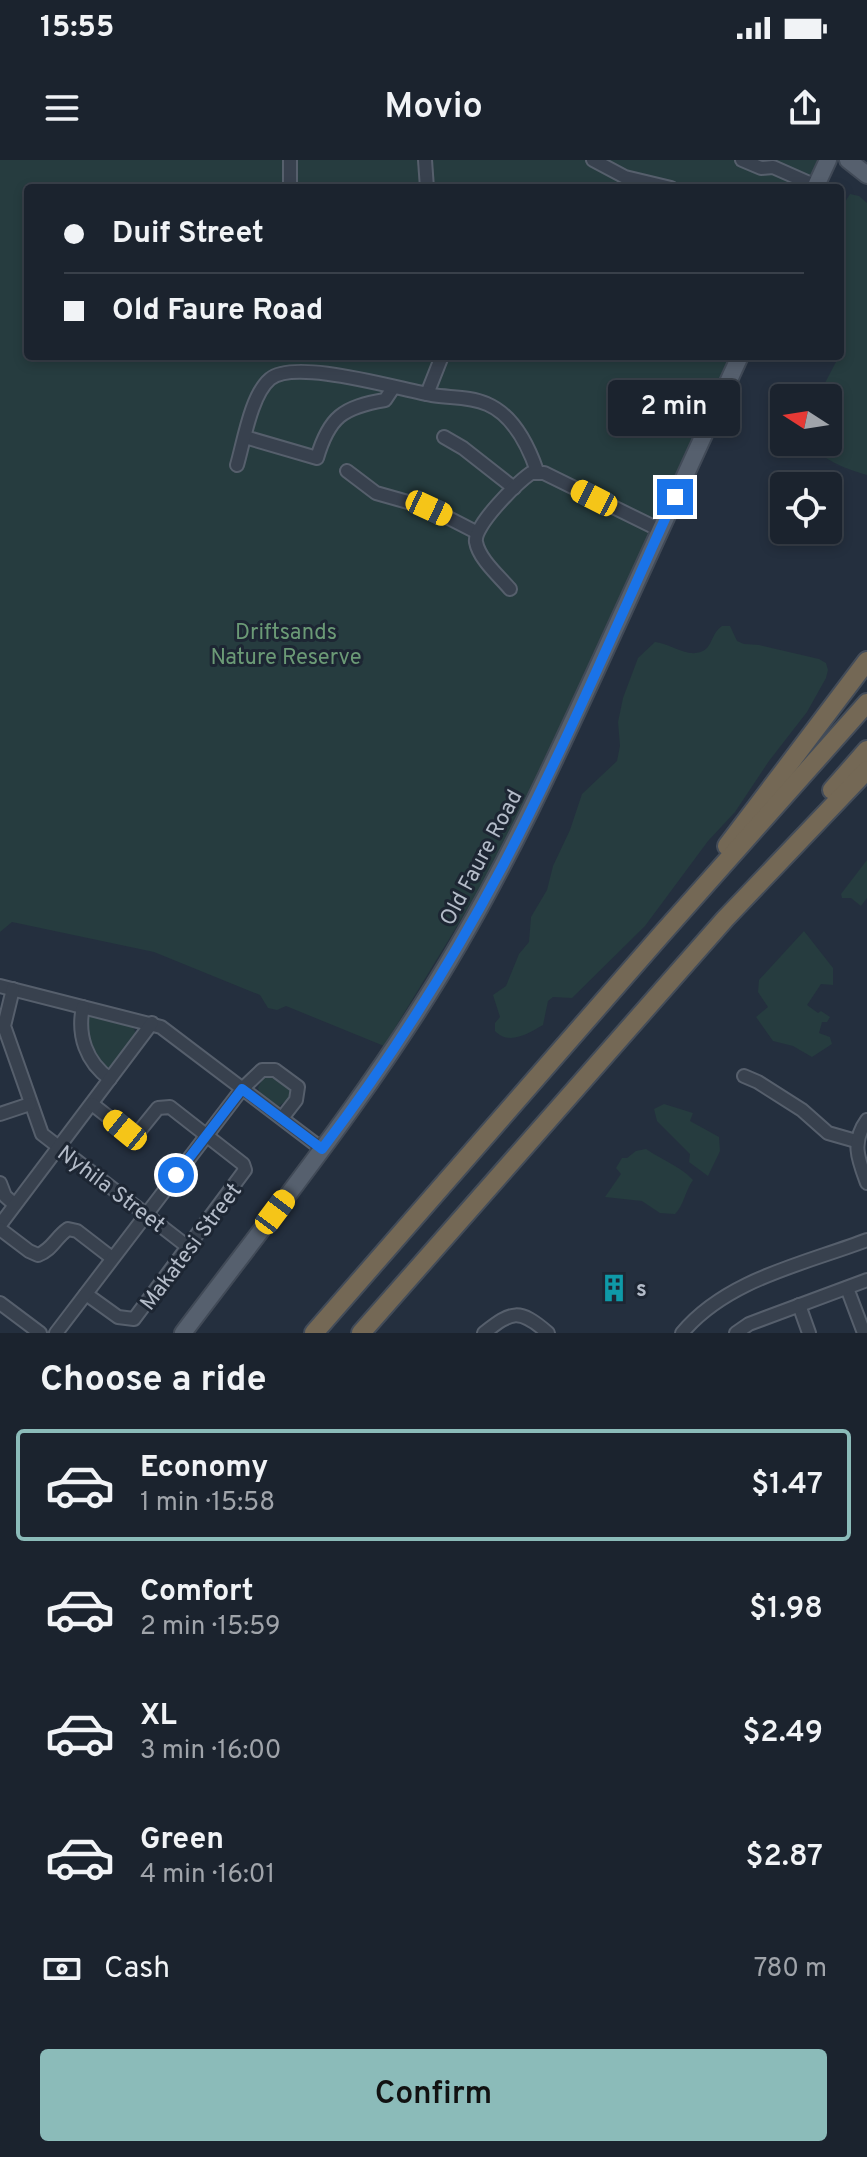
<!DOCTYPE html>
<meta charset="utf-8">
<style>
body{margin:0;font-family:Overpass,sans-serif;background:#242b36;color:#f1f3f6;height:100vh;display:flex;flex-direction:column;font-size:30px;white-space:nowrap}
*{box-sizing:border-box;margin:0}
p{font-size:26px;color:#a0a4aa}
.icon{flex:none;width:44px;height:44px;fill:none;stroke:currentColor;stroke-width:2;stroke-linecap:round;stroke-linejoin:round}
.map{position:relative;height:1173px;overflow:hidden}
.side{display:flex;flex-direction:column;background:#1b232e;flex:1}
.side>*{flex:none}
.top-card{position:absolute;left:24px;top:24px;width:820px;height:176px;border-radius:8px;box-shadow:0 4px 12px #0003,0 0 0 2px #39404a;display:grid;align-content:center;height:176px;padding:0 40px;background:#1b232e}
.needle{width:52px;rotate:282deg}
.tools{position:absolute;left:770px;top:224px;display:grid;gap:16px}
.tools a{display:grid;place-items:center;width:72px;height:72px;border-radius:8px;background:#1b232e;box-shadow:0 4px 12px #0003,0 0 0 2px #39404a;font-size:40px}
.end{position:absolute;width:36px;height:36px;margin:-18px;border:10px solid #1a73e8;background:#fff;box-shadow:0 0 0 4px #fff}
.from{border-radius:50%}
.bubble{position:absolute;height:56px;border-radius:8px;background:#1b232e;box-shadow:0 4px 12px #0003,0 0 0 2px #39404a;font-size:26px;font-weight:600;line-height:56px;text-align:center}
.car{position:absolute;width:24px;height:48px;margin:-24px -12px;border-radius:10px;box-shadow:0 0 6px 2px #0007;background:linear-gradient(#f5c518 24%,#345 0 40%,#f5c518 0 76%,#345 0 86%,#f5c518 0)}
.top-card b{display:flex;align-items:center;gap:28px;height:76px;font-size:30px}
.top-card b+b{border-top:2px solid #39404a}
.top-card i{width:20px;height:20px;background:#f1f3f6}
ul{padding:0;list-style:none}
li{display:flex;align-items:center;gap:24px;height:112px;margin:0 16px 12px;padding:0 24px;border:4px solid transparent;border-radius:8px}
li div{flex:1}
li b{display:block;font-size:30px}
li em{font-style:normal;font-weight:600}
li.on{border-color:#8bbbb9}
li>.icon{width:72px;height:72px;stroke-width:1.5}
h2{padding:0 40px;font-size:36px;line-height:96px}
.pay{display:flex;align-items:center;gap:20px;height:88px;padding:0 40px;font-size:30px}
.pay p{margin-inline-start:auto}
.action{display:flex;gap:16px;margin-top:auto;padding:16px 40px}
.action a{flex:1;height:92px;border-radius:8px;background:#8bbbb9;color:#111;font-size:32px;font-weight:600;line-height:92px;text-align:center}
.status{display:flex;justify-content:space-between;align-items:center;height:56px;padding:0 40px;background:#1b232e;direction:ltr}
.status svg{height:22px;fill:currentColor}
header{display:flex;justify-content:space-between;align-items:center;height:104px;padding:0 40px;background:#1b232e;font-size:36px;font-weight:600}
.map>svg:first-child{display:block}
.green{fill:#263c3f}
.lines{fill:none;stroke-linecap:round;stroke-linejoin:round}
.minor-casing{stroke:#565f6c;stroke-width:16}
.major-casing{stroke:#414a57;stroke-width:20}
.highway-casing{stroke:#434c59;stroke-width:22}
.minor{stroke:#38414e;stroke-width:12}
.major{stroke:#56606e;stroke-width:16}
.highway{stroke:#746855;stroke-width:18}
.route{stroke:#1a73e8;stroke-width:10}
.labels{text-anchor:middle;stroke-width:6;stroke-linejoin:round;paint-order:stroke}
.park-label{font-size:22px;fill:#6b9a76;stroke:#1d2633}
.street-label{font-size:22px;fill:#b4bcc9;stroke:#1d2633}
.poi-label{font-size:22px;font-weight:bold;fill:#b4bcc9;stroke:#1d2633;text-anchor:start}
</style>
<div class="status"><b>15:55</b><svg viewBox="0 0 49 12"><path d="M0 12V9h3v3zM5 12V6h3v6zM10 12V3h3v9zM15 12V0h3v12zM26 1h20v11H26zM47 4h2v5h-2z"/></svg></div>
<header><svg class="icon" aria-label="menu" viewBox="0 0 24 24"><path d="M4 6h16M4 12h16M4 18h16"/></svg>Movio<svg class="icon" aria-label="share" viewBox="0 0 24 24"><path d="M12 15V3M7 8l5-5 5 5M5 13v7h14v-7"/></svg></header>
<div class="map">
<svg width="867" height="1173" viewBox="0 0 867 1173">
<rect width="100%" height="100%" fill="#242f3e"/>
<g class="green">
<path d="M0,0h829l-13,28h-788v168h711l-164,354 -99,185 -92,151 -98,-40 -9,4 -9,-2 -8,-13 -106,-43 -142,-30 -12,10z"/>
<path d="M850,34l9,2 8,7v272c-24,-7 -42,-14 -59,-33h20v-44h-11l19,-36 -2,-6h6v-146z"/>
<path d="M722,466h8l7,15 7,3 15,1 60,14 7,4 2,7 -2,8 -19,34 -38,49 -34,51 -27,29 -63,85 -73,72 -19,-1 -5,4 -5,24c-14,8 -34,21 -48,6v-8l5,-6 -7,-22 13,-9 13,-32 10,-12 2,-25 16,-27 6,-24 17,-36 12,-36 35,-33 3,-15 -2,-24 5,-24 15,-40 17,-16c15,1 37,20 52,6 6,-7 6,-16 15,-22z"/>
<path d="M867,700v38l-6,8 -10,-8h-9l-1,-4z"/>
<path d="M804,771l29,37v17l-12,-1 -14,21 11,8 3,-2 9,6 -3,5h-5l-3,11 11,4 2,7 -20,13 -19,-11 -20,-5 -17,-24 12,-10 -10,-15 1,-12z"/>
<path d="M94,855l37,9 5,9 -1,5 -24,33c-19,-5 -27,-36 -24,-53z"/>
<path d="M272,915l19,15 -1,8 -11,8 -18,-11 -3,-7 6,-12z"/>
<path d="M664,944l29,9 -3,8 29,16 1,14 -12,25 -19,-14 1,-8 -33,-33 -3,-12z"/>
<path d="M646,989c16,11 34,17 47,31 -8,11 -9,25 -18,34l-15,-1 -18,-12 -37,-4 16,-23 -5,-6 6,-10h5l9,-7z"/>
</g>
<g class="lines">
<defs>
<g id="minor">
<path d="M425,0l2,28"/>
<path d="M593,0l32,17 46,11"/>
<path d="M742,0l19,8 12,-1 43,19"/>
<path d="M290,28v-28"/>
<path d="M427,234l15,-38"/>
<path d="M245,277l72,21c12,-41 26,-51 68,-58l8,-12"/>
<path d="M444,277l19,11 51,40"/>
<path d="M237,305c7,-24 14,-70 33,-86 25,-21 128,10 162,16 17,3 38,1 55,9 26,11 41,41 50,67"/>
<path d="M347,311l29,22 53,15 47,24"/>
<path d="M510,429c-11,-13 -31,-30 -34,-47 -3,-16 41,-59 55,-69h13l116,57"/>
<path d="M0,826l161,41 161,122"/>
<path d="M13,829l-9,37 38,108 146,113"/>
<path d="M83,847c-6,28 3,55 27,72"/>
<path d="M744,916l14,6 44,28 26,23 28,8"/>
<path d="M0,954l30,-10"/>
<path d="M867,960c-16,22 -9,39 0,63"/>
<path d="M0,1023l5,13 9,8"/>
<path d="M0,1065l152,-202"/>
<path d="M0,1069l29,22 9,4c14,-5 18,-18 30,-26l9,2 35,27"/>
<path d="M847,1128l17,45"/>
<path d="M86,1134l32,23 16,2 111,-149 -2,-6 -73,-57 -12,1 -17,21 -7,4 -9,-3 -33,-26"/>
<path d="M0,1143l40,30"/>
<path d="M799,1145l10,28"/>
<path d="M56,1173l186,-244 20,-19h13l23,17 -2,13 -14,18"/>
<path d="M484,1173c28,-22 35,-25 64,0"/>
<path d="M682,1173c45,-54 122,-69 185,-93"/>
<path d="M736,1173l13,-9 118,-44"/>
</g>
<g id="major">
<path d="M848,0l19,15"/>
<path d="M815,28l13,-28"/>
<path d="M183,1173c96,-127 196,-251 276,-389 51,-87 93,-178 135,-269 49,-106 97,-213 146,-319"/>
</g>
<g id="highway">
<path d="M832,630l35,-40"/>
<path d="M727,686l140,-185"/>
<path d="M314,1173l347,-398 206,-232"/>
<path d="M361,1173l364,-414 142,-149"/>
</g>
</defs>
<use href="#minor" class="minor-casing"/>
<use href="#major" class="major-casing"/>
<use href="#highway" class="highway-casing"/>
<use href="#minor" class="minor"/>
<use href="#major" class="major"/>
<use href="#highway" class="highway"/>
</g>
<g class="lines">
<path class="route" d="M176,1015l66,-86 80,60c67,-88 127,-182 179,-280 64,-121 117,-248 174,-372"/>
</g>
<defs>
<symbol id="building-bare" viewBox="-9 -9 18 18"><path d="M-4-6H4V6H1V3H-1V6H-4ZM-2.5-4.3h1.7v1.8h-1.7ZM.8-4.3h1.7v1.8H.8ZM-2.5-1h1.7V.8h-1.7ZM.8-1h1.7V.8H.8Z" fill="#0f9aa8" stroke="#1d2633" stroke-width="2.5" paint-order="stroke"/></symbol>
</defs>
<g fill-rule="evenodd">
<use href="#building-bare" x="594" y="1108" width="40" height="40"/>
</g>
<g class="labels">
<g class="park-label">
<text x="286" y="479">Driftsands<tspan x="286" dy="25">Nature Reserve</tspan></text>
</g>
<g class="street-label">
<text transform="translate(480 697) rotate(-62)" y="8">Old Faure Road</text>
<text transform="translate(112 1028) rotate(37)" y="8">Nyhila Street</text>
<text transform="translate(190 1086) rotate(-53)" y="8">Makatesi Street</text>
</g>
<g class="poi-label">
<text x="636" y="1136">s</text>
</g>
</g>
</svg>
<div class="tools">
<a><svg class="needle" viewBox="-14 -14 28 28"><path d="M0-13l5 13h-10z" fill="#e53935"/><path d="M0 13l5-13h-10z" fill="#a0a4aa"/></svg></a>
<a><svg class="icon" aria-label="locate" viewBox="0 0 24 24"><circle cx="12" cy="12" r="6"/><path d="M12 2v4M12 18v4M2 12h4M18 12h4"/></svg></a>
</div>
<i class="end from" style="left:176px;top:1015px"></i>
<i class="end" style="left:675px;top:337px"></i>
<div class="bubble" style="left:608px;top:220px;width:132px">2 min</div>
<i class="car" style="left:594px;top:338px;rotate:297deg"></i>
<i class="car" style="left:429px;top:348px;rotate:115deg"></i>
<i class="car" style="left:125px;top:970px;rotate:309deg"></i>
<i class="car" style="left:275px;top:1052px;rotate:37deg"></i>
<div class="top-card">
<b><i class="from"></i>Duif Street</b>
<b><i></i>Old Faure Road</b>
</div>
</div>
<section class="side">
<h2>Choose a ride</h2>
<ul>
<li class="on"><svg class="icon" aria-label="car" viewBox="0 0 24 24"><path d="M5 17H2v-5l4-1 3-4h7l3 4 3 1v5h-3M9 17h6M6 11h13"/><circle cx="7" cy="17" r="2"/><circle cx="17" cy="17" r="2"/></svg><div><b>Economy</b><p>1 min · 15:58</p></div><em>$1.47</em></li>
<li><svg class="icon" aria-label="car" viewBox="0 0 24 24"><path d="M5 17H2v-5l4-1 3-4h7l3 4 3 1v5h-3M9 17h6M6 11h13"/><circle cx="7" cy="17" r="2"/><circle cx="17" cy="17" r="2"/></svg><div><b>Comfort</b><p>2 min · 15:59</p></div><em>$1.98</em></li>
<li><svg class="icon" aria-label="car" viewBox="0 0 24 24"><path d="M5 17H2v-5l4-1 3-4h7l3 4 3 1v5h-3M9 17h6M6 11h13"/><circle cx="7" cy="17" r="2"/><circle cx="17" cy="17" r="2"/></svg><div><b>XL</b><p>3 min · 16:00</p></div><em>$2.49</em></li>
<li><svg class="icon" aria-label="car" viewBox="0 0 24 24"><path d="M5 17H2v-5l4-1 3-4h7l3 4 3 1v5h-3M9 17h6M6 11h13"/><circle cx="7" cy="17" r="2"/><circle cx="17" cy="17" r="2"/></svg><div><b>Green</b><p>4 min · 16:01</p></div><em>$2.87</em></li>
</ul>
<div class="pay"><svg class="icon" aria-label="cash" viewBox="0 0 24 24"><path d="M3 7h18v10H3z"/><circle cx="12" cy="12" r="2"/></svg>Cash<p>780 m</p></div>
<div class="action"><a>Confirm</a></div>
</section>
